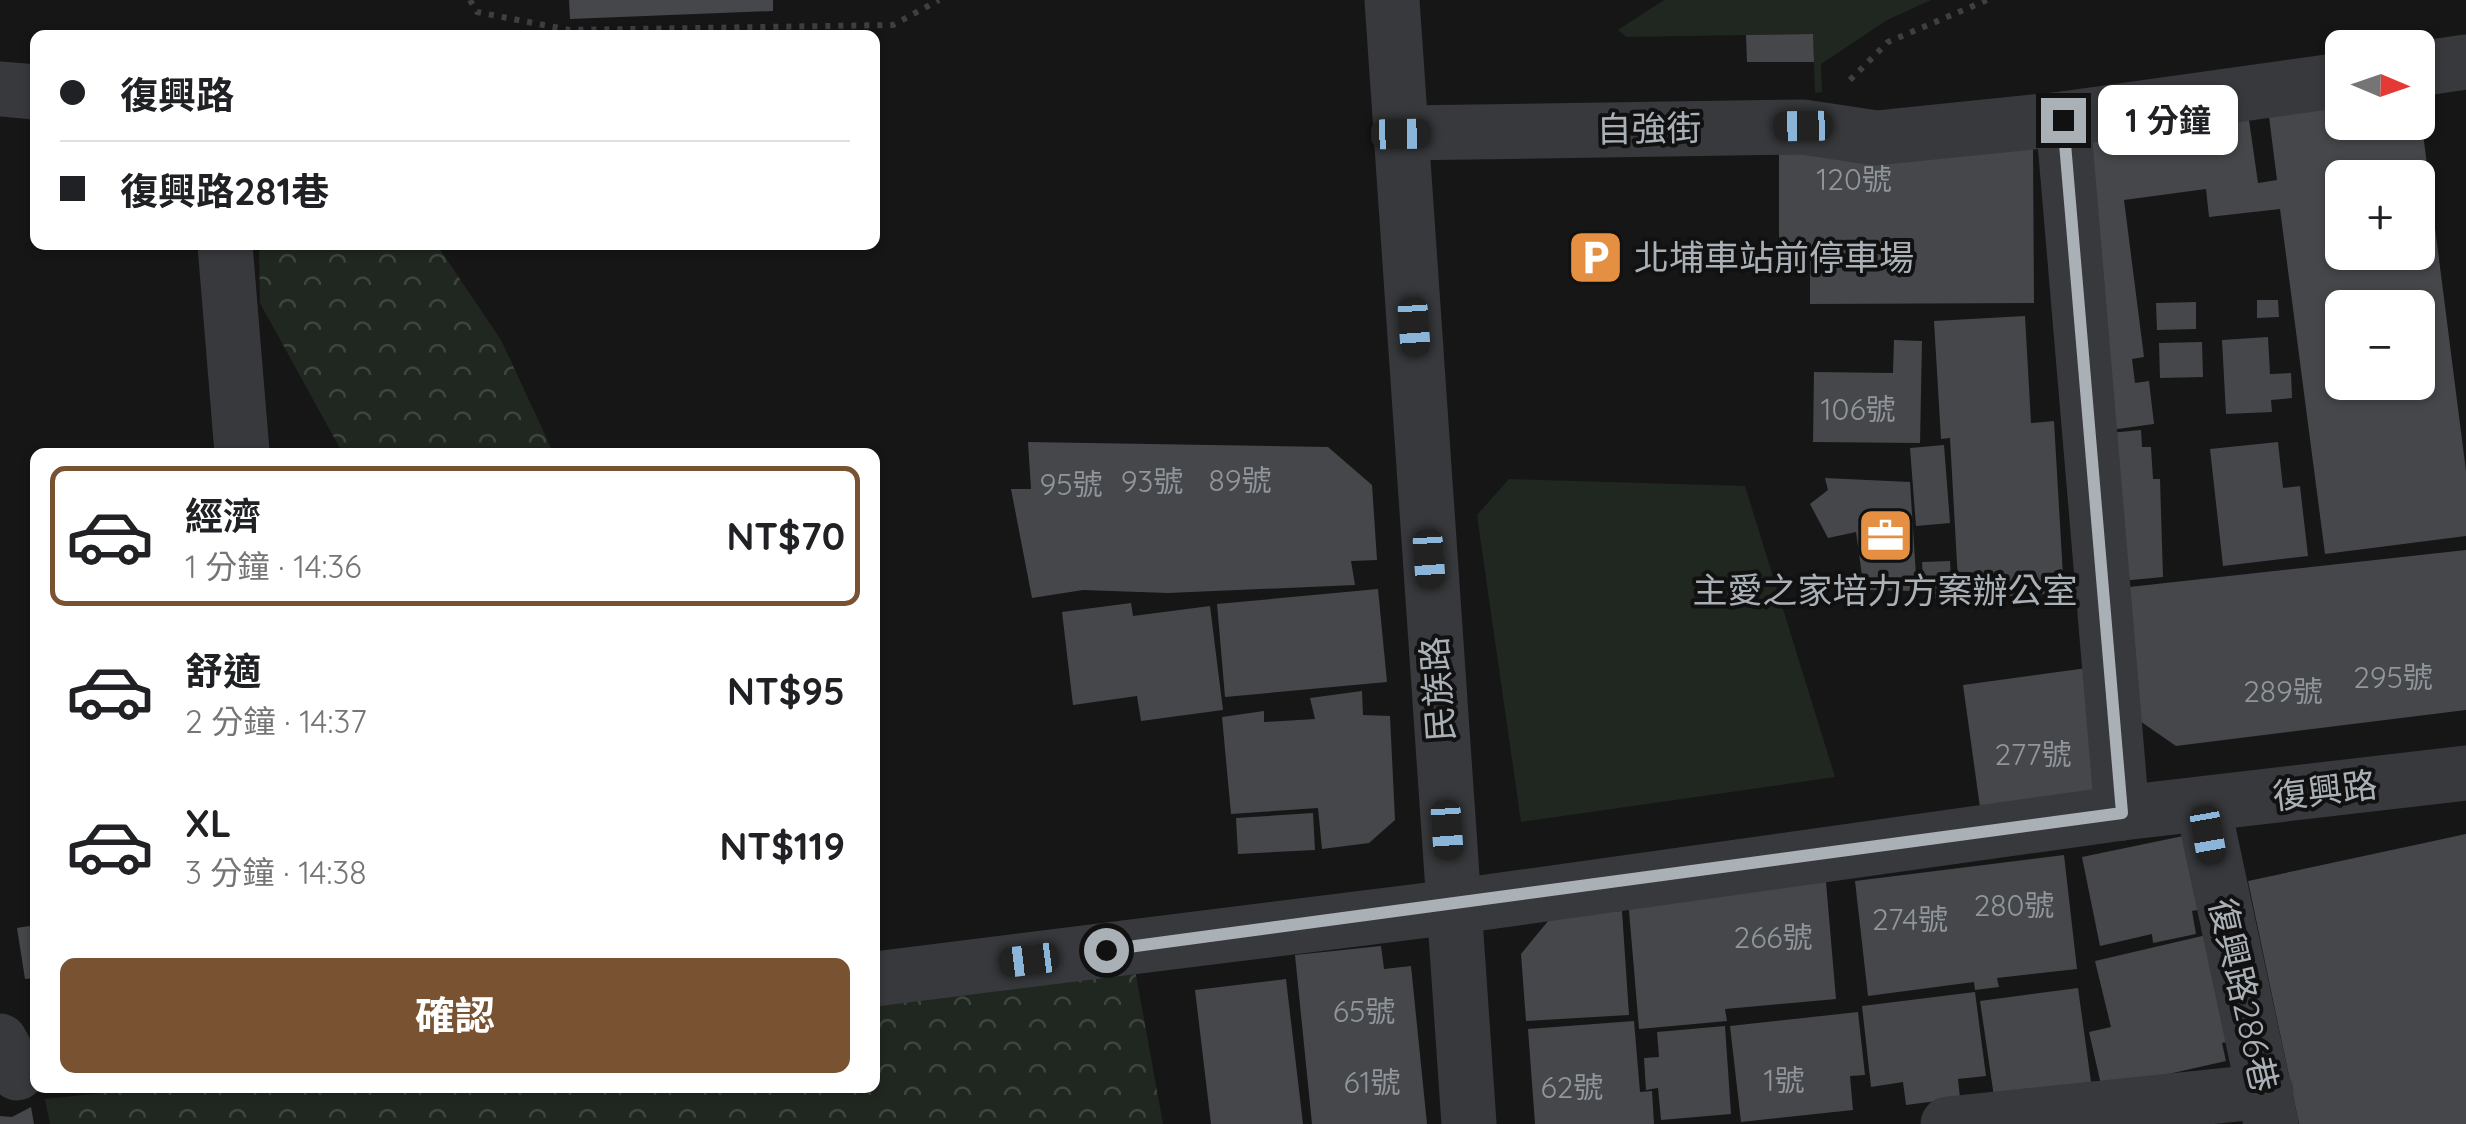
<!DOCTYPE html>
<html lang="zh-TW">
<meta charset="utf-8">
<style>
body{margin:0;font-family:Quicksand,"Noto Sans TC",sans-serif;background:#f2f2f2;color:#202124;height:100vh;display:flex;flex-direction:column;font-size:38px;white-space:nowrap}
*{box-sizing:border-box;margin:0}
p{font-size:32px;color:#757577}
.icon{flex:none;width:55px;height:55px;fill:none;stroke:currentColor;stroke-width:2;stroke-linecap:round;stroke-linejoin:round}
.map{position:relative;flex:1;overflow:hidden}
.panel{position:absolute;left:30px;top:448px;width:850px;height:645px;display:flex;flex-direction:column;background:#fff;border-radius:15px;box-shadow:0 2px 8px #0004}
.panel>*{flex:none}
.banner{position:absolute;left:30px;top:30px;width:850px;height:220px;border-radius:15px;box-shadow:0 2px 8px #0004;display:grid;align-content:center;height:220px;padding:0 30px;background:#fff}
.needle{width:65px;rotate:92deg}
.controls{position:absolute;left:2325px;top:30px;display:grid;gap:20px}
.controls a{display:grid;place-items:center;width:110px;height:110px;border-radius:15px;background:#fff;box-shadow:0 2px 8px #0004;font-size:50px}
.end{position:absolute;width:45px;height:45px;margin:-22px;border:12px solid #a9b0b6;background:#111;box-shadow:0 0 0 5px #111}
.from{border-radius:50%}
.bubble{position:absolute;height:70px;border-radius:15px;background:#fff;box-shadow:0 2px 8px #0004;font-size:32px;font-weight:700;line-height:70px;text-align:center}
.car{position:absolute;width:30px;height:60px;margin:-30px -15px;border-radius:12px;box-shadow:0 0 8px 2px #0007;background:linear-gradient(#222 24%,#8ab4d8 0 40%,#222 0 76%,#8ab4d8 0 86%,#222 0)}
.banner b{display:flex;align-items:center;gap:35px;height:95px;font-size:38px}
.banner b+b{border-top:2px solid #e0e0e0}
.banner i{width:25px;height:25px;background:#202124}
ul{padding:18px 0 0;list-style:none}
li{display:flex;align-items:center;gap:30px;height:140px;margin:0 20px 15px;padding:0 10px;border:5px solid transparent;border-radius:15px}
li div{flex:1}
li b{display:block;font-size:38px}
li em{font-style:normal;font-weight:700}
li.selected{border-color:#785231}
li>.icon{width:90px;height:90px;stroke-width:1.5}
.cta{display:flex;gap:20px;margin-top:auto;padding:20px 30px}
.cta a{flex:1;height:115px;border-radius:15px;background:#785231;color:#fff;font-size:40px;font-weight:700;line-height:115px;text-align:center}
.map>svg:first-child{display:block}
.green{fill:#202720}
.forest{fill:url(#forest-crowns)}
.building{fill:#45474a;fill-rule:evenodd}
.lines{fill:none;stroke-linecap:round;stroke-linejoin:round}
.path{stroke:#3d4043;stroke-width:6;stroke-dasharray:5 8;stroke-linecap:butt}
.minor{stroke:#37393c;stroke-width:55}
.route{stroke:#a9b0b6;stroke-width:12}
.labels{text-anchor:middle;stroke-width:8;stroke-linejoin:round;paint-order:stroke}
.number-label{font-size:30px;fill:#90969b}
.street-label{font-size:35px;fill:#a9b0b6;stroke:#111112}
.poi-label{font-size:35px;fill:#a9b0b6;stroke:#111112;text-anchor:start}
</style>
<div class="map">
<svg width="2466" height="1124" viewBox="0 0 2466 1124">
<defs>
<pattern id="forest-crowns" width="20" height="18" patternUnits="userSpaceOnUse" patternTransform="scale(2.5)"><rect width="20" height="18" fill="#202720"/><path d="M2 6a3 3 0 1 1 6 0M12 15a3 3 0 1 1 6 0" fill="none" stroke="#3e443e"/></pattern>
</defs>
<rect width="100%" height="100%" fill="#161617"/>
<g class="green">
<path d="M1664,0h267l-44,20 -66,44 1,28 -7,1 -2,-59 -187,3 -8,-7z"/>
<path d="M1509,479l236,7 90,291 -314,45 -44,-307z"/>
</g>
<g class="forest">
<path d="M259,245h178l64,95 52,112h-211l-82,-149z"/>
<path d="M1135,970l28,154h-1113l-5,-25 104,-11h726v-84z"/>
</g>
<g class="building">
<path d="M569,0h204v11l-203,8z"/>
<path d="M1813,34l1,28h-67l-1,-27z"/>
<path d="M2342,83v39h76l2,-12 46,361v65l-141,18 -45,-345 -71,8 -3,-28 -82,11 20,157 -12,2 3,24 14,-2 5,43 -44,6 -38,-302 175,-22 11,77 19,-3 -11,-87zM2342,178h76v74h-76zM2342,308h76v74h-76z"/>
<path d="M2033,145l1,158 -224,1v-51h-31v-107z"/>
<path d="M2257,300h21l1,17 -22,1z"/>
<path d="M2196,302v27l-39,1 -1,-27z"/>
<path d="M2025,316l6,107 23,-2 10,172 -105,6 -9,-161 -9,1 -7,-118z"/>
<path d="M2268,337l2,37 21,-1 1,25 -21,2 1,12 -46,2 -4,-74z"/>
<path d="M1894,340l28,1 -2,102 -107,-1 1,-70 79,1z"/>
<path d="M2202,342l1,35 -43,1 -1,-35z"/>
<path d="M2141,430l1,17h9l2,32h7l3,98 -42,4 -23,-147z"/>
<path d="M1028,442l300,5 44,38 5,75 -26,1 4,24 -187,8 -85,-3 -51,8 -21,-109h20z"/>
<path d="M2278,442l5,46 17,-2 8,70 -85,10 -13,-117z"/>
<path d="M1944,445l6,78 -34,3 -6,-78z"/>
<path d="M1825,478l85,4 7,109 -53,-1 -8,-58 -28,6 -18,-34 18,-14z"/>
<path d="M2466,550v160l-290,36 -39,-27 -17,-131z"/>
<path d="M1950,561l2,36 -28,2 -2,-37z"/>
<path d="M1378,589l9,93 -162,15 -8,-93z"/>
<path d="M1131,603l2,13 77,-10 13,104 -82,11 -4,-25 -64,9 -11,-93z"/>
<path d="M2109,665l17,125 -142,46 -21,-151z"/>
<path d="M1362,691l1,24 27,1 5,104 -26,23 -47,6 -4,-41 -87,6 -9,-97 42,-6v11l51,-3 -5,-21z"/>
<path d="M1313,813l2,37 -77,4 -2,-36z"/>
<path d="M2466,834v290h-167l-51,-243z"/>
<path d="M2188,835l15,74 -11,2 4,23 -43,9 -1,-9 -52,12 -18,-89z"/>
<path d="M2064,855l13,114 -80,9 2,9 -24,3 -1,-8 -106,14 -13,-115z"/>
<path d="M1826,882l10,117 -111,10 2,12 -88,8 -11,-130z"/>
<path d="M1622,911l7,104 -103,6 -5,-67 32,-39z"/>
<path d="M35,925v53l-10,1 -8,-51z"/>
<path d="M2215,933l17,108 -10,2 4,18 -124,28 -13,-57 22,-5 -16,-66z"/>
<path d="M1381,946l3,23 27,-3 16,158h-115l-17,-169z"/>
<path d="M1286,979l17,145h-92l-16,-134z"/>
<path d="M2078,988l13,94 -97,15 -14,-96z"/>
<path d="M1975,992l11,84 -28,3 2,19 -54,7 -3,-23 -32,5 -9,-81z"/>
<path d="M1858,1012l7,63 -15,1 3,34 -112,12 -11,-96z"/>
<path d="M1634,1021l6,71 12,-1 2,33h-119l-7,-95z"/>
<path d="M1725,1026l6,88 -70,6 -3,-32 -12,2 -2,-32 15,-1 -2,-25z"/>
<path d="M31,1107l3,17h-34v-8l12,1z"/>
</g>
<g class="lines">
<g class="path">
<path d="M470,0l7,12 92,18 324,-5 46,-25"/>
<path d="M1850,80l38,-38 99,-42"/>
</g>
<g class="minor">
<path d="M1392,0l77,1124"/>
<path d="M2418,69l48,-7"/>
<path d="M0,89l35,3"/>
<path d="M2063,119l59,694"/>
<path d="M1401,133l402,-6 73,11 187,-19 279,-39"/>
<path d="M225,245l17,207"/>
<path d="M2203,806l68,318"/>
<path d="M875,979l577,-72 670,-94 344,-40"/>
<path d="M0,1041l17,32"/>
<path d="M1948,1124l318,-33"/>
</g>
</g>
<g class="lines">
<path class="route" d="M1106,950l1016,-137 -59,-693"/>
</g>
<defs>
<symbol id="parking-square" viewBox="-11 -11 22 22"><rect x="-9" y="-9" width="18" height="18" rx="4" fill="#e48f41" stroke="#111112"/><path d="M-3.5-5.5H1a3.5 3.5 0 0 1 0 7H-1V5.5H-3.5ZM-1-3.4V-.6H.8a1.4 1.4 0 0 0 0-2.8Z" fill="#fff"/></symbol>
<symbol id="office-square" viewBox="-11 -11 22 22"><rect x="-9" y="-9" width="18" height="18" rx="4" fill="#e48f41" stroke="#111112"/><path d="M-6-3h4V-5.5h4V-3h4V5H-6ZM-1-4.5V-3h2v-1.5ZM-6 0V1H6V0Z" fill="#fff"/></symbol>
</defs>
<g fill-rule="evenodd">
<use href="#parking-square" x="1564" y="226" width="63" height="63"/>
<use href="#office-square" x="1854" y="504" width="63" height="63"/>
</g>
<g class="labels">
<g class="number-label">
<text x="1854" y="190">120號</text>
<text x="1858" y="420">106號</text>
<text x="1240" y="491">89號</text>
<text x="1152" y="492">93號</text>
<text x="1071" y="495">95號</text>
<text x="2393" y="688">295號</text>
<text x="2283" y="702">289號</text>
<text x="2033" y="765">277號</text>
<text x="2014" y="916">280號</text>
<text x="1910" y="930">274號</text>
<text x="1773" y="948">266號</text>
<text x="1364" y="1022">65號</text>
<text x="1784" y="1091">1號</text>
<text x="1372" y="1093">61號</text>
<text x="1572" y="1098">62號</text>
</g>
<g class="street-label">
<text transform="translate(1649 129) rotate(-1)" y="12">自強街</text>
<text transform="translate(1438 689) rotate(-94)" y="12">民族路</text>
<text transform="translate(2325 791) rotate(-7)" y="12">復興路</text>
<text transform="translate(2243 995) rotate(77)" y="12">復興路286巷</text>
</g>
<g class="poi-label">
<text x="1634" y="270">北埔車站前停車場</text>
<text x="1885" y="603" text-anchor="middle">主愛之家培力方案辦公室</text>
</g>
</g>
</svg>
<div class="controls">
<a><svg class="needle" viewBox="-14 -14 28 28"><path d="M0-13l5 13h-10z" fill="#e53935"/><path d="M0 13l5-13h-10z" fill="#757577"/></svg></a>
<a>+</a>
<a>−</a>
</div>
<i class="end from" style="left:1106px;top:950px"></i>
<i class="end" style="left:2063px;top:120px"></i>
<div class="bubble" style="left:2098px;top:85px;width:140px">1 分鐘</div>
<i class="car" style="left:1803px;top:126px;rotate:269deg"></i>
<i class="car" style="left:1401px;top:134px;rotate:89deg"></i>
<i class="car" style="left:1414px;top:327px;rotate:176deg"></i>
<i class="car" style="left:1429px;top:559px;rotate:176deg"></i>
<i class="car" style="left:1447px;top:830px;rotate:176deg"></i>
<i class="car" style="left:2208px;top:835px;rotate:170deg"></i>
<i class="car" style="left:1029px;top:960px;rotate:263deg"></i>
<div class="banner">
<b><i class="from"></i>復興路</b>
<b><i></i>復興路281巷</b>
</div>
<section class="panel">
<ul>
<li class="selected"><svg class="icon" aria-label="car" viewBox="0 0 24 24"><path d="M5 17H2v-5l4-1 3-4h7l3 4 3 1v5h-3M9 17h6M6 11h13"/><circle cx="7" cy="17" r="2"/><circle cx="17" cy="17" r="2"/></svg><div><b>經濟</b><p>1 分鐘 · 14:36</p></div><em>NT$70</em></li>
<li><svg class="icon" aria-label="car" viewBox="0 0 24 24"><path d="M5 17H2v-5l4-1 3-4h7l3 4 3 1v5h-3M9 17h6M6 11h13"/><circle cx="7" cy="17" r="2"/><circle cx="17" cy="17" r="2"/></svg><div><b>舒適</b><p>2 分鐘 · 14:37</p></div><em>NT$95</em></li>
<li><svg class="icon" aria-label="car" viewBox="0 0 24 24"><path d="M5 17H2v-5l4-1 3-4h7l3 4 3 1v5h-3M9 17h6M6 11h13"/><circle cx="7" cy="17" r="2"/><circle cx="17" cy="17" r="2"/></svg><div><b>XL</b><p>3 分鐘 · 14:38</p></div><em>NT$119</em></li>
</ul>
<div class="cta"><a>確認</a></div>
</section>
</div>
